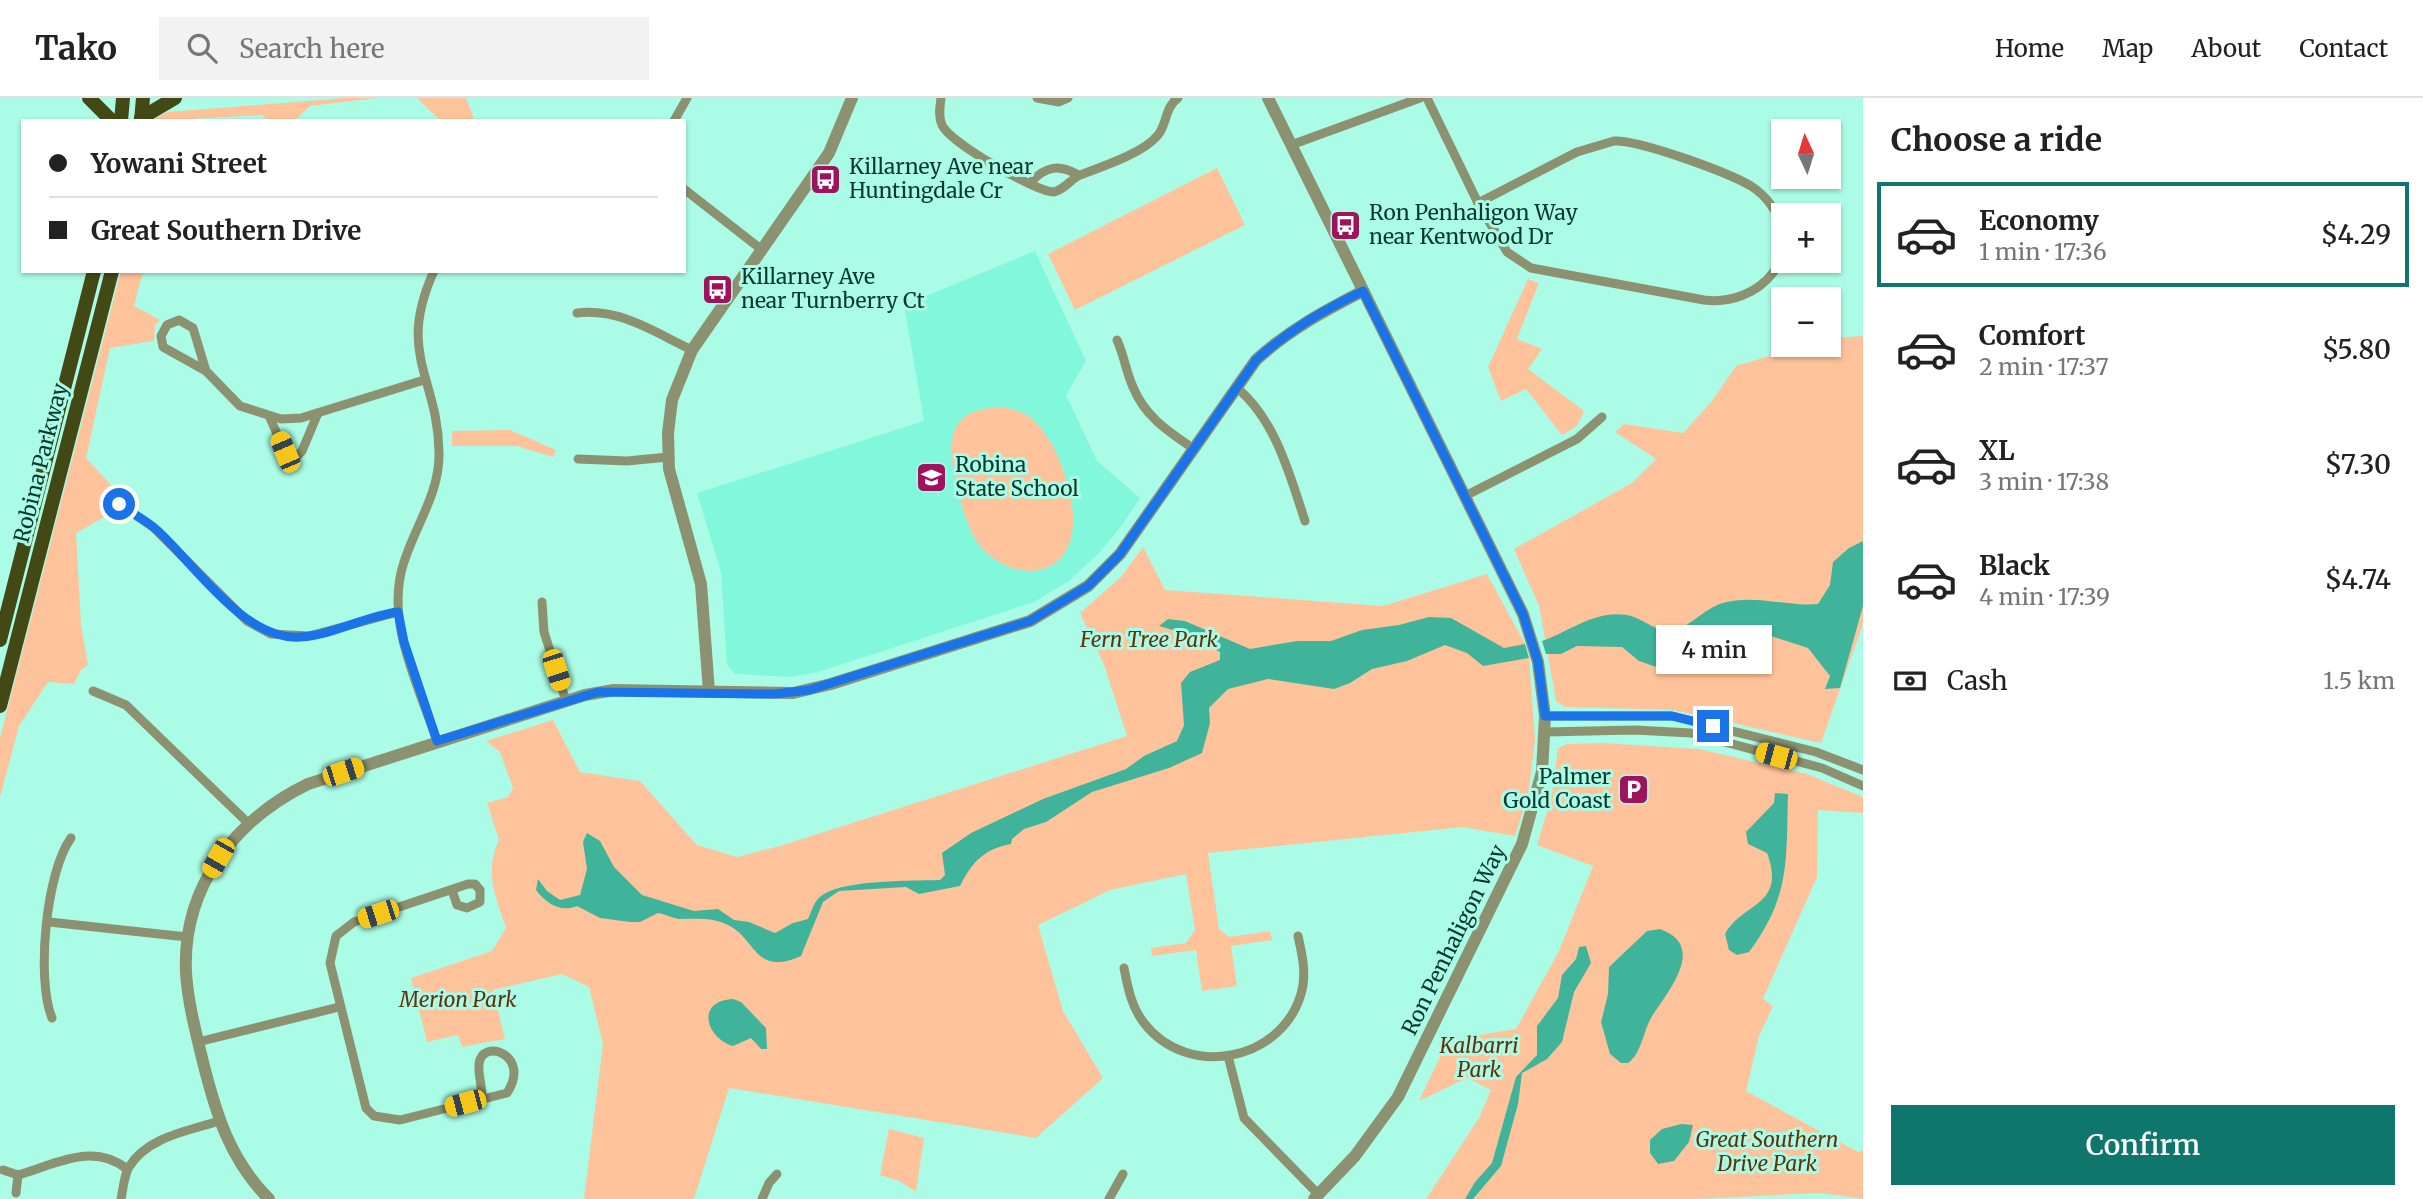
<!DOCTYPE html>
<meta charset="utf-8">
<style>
body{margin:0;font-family:Merriweather,serif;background:#f2f2f2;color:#222;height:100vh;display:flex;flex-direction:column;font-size:26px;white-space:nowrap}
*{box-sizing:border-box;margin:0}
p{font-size:23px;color:#767676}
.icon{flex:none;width:38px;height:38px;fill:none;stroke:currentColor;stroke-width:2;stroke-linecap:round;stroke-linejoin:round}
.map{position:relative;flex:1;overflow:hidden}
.drawer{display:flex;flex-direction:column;background:#fff;width:560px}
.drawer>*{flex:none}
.guide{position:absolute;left:21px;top:21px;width:665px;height:154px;border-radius:0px;box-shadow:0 2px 5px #0004;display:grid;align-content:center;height:154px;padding:0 28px;background:#fff}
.needle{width:46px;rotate:356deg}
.tools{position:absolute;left:1771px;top:21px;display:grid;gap:14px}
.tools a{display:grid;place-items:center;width:70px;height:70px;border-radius:0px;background:#fff;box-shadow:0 2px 5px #0004;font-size:35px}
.end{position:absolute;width:32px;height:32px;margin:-16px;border:9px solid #1a73e8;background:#fff;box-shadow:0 0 0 4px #fff}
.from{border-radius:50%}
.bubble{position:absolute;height:49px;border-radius:0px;background:#fff;box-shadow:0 2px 5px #0004;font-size:23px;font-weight:600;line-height:49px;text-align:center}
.car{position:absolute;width:21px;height:42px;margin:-21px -10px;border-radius:9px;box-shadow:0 0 5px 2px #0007;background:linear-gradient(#f5c518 24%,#345 0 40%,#f5c518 0 76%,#345 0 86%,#f5c518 0)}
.guide b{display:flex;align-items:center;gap:24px;height:66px;font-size:26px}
.guide b+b{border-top:2px solid #e0e0e0}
.guide i{width:18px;height:18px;background:#222}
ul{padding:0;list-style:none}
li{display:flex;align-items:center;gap:21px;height:105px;margin:0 14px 10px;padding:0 14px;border:4px solid transparent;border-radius:0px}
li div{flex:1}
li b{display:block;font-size:26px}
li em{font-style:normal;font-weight:600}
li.selected{border-color:#0f766e}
li>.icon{width:63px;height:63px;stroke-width:1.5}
h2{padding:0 28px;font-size:32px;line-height:84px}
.pay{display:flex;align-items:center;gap:18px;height:77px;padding:0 28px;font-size:26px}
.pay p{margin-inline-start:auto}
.primary-button{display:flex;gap:14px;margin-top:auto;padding:14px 28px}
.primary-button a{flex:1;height:80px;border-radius:0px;background:#0f766e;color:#fff;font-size:28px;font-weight:600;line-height:80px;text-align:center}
header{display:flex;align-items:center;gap:42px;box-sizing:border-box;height:98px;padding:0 35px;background:#fff;border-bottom:2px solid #e0e0e0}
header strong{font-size:33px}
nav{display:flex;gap:38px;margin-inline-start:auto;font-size:24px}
.search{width:490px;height:63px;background:#f2f2f2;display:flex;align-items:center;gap:18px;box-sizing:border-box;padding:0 24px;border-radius:0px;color:#767676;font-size:26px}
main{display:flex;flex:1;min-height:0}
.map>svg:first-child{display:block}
.built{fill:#81f8db}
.green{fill:#ffc39b}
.water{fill:#40b49a}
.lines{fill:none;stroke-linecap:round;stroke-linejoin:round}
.minor{stroke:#8c926f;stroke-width:9}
.tertiary{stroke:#8c926f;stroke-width:12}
.primary{stroke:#434914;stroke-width:14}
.route{stroke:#1a73e8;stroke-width:9}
.labels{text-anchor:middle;stroke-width:6;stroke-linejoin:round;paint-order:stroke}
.poi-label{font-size:21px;fill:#07382e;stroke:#abfce6;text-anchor:start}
.street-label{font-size:21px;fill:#07382e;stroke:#abfce6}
.park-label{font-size:21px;font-style:italic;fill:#61320a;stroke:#abfce6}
</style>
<header>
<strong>Tako</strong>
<div class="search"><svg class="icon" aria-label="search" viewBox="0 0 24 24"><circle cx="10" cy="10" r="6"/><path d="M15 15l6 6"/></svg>Search here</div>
<nav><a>Home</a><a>Map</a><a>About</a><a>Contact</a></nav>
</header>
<main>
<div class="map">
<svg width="1863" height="1101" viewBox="0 0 1863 1101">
<rect width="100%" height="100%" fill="#abfce6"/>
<path class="built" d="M1035,153l51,110 -20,34 31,66 43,37 -18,27 -22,27 -31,29 -35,21 -216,70 -26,5 -57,-3 -8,-9 -6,-93 -24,-79 227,-72 -20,-116z"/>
<g class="green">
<path d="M345,0h32l-67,8 -16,15h-26l-6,-6 -110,6 15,-9z"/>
<path d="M417,0h49l9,23h-34z"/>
<path d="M1217,70l28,57 -170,85 -27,-56z"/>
<path d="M121,173h22l-9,35 26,14 -5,5 -1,16 -44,7 -24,110 27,29 -11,8 -2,11 6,10 -30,17 5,92 7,40 -7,5 -7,14 -26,-2 -29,44 -19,71v-59z"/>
<path d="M1528,181l11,4 -22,56 25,10 -14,20 56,42 -7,15 -15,9 -36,-46 -25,12 -13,-34z"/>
<path d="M1863,238v288l-42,119 -148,-33 -108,-3 -9,-6 -17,-95 -25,-57 118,-66 24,-24 -41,-27 9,-8 59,9 29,-32 24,-35 70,-21h23v-7z"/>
<path d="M996,309c12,1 24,3 35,11 30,24 60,110 29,141 -26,25 -70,7 -86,-22 -12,-24 -33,-90 -16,-113 9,-13 24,-15 38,-17z"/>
<path d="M510,332l46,20 -3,7 -36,-11h-65v-15z"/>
<path d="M1143,449l22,43 218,16 104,-32 38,70 4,14 6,82 -7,56 -13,40 -52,-9 -255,26 11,76 10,8 41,-6 2,9 -41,6 6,40 -35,5 -6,-41 -44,6 -1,-8 35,-5 9,-13 -9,-56 -76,16 -72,35 25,86 40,67 -67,60 -307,-50 -35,111h-110l19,-155 -14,-57 -27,-13 -69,16 12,49 -43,8 -4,-12 -31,7 -16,-64 81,-27 14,-23c-11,-34 -22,-54 -7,-88l-12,-37 21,-6 5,-9 -13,-36 -14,-11 67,-21 27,52 60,9 57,64 40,12 43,-11 347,-110 -23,-71 -24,-52 41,-36z"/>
<path d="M1603,645l96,6 108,25 56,23v16l-45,-3 -1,67 -54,122 10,7 -14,30 -13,55 112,61 5,-2v49l-42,-6 -123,6h-272l53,-81 12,-28 -24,-12 -48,23 29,-61 68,-11 43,-78 34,-85 -56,-21 15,-51 6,-46 9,-4z"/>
<path d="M889,1031l35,9 -8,54 -17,-11 -19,-6z"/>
</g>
<g class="water">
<path d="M1863,443v65l-23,82 -15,1 5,-13 -22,-28 -40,-13 -20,5 -25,21 -35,10 -23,-1 -26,-9 -17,-14 -45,-1 -16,8h-15l-4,-13c29,-10 52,-31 85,-26 16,3 28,17 45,16 15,-2 33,-23 51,-28 32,-9 63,4 95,1l12,-19 3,-23 16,-14z"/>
<path d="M1429,519l22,1 53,30 21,-4 4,14 -46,8 -16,-13 -22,-8 -38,16 -35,8 -22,14 -16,6 -66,-10 -40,10 -19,19 1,15 -8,30 -33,15 -77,24 -46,30 -22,7 -12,10 -1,5c-27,5 -39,18 -51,42l-41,8 -13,-7 -67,4 -16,11 -22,54c-47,21 -44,-17 -73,-31 -16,-8 -33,-6 -49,-6 -7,-1 -14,-5 -21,-6l-18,9h-10l-30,-4 -23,-12c-17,7 -31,-3 -41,-16l2,-11 9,12 13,9 20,-5 7,-26 -4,-27 4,-9 13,8 14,26 28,28 52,16 24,-2 16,11 15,2 26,11 18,-10 15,-4c3,-6 5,-15 10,-20 16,-20 95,-18 122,-19l5,-5 -3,-22 29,-20 72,-34 83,-30 18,-13 33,-15 7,-16 -3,-42 9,-11 30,-12v-8l-37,-19 -24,-7 9,-7 17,2 65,28 47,-8h34l31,-11 37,-5z"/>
<path d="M1775,695l13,1c-2,65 3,102 -39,158l-12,3 -8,-5 -4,-16c17,-32 62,-27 42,-81l-19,-9 -2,-12 28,-29z"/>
<path d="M1660,831c50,18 4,66 -10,91 -7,13 -9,34 -22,43h-7l-11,-9 -9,-32 7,-28 1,-27 38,-36z"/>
<path d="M1586,848l5,17 -17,29 -12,50 -15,17 -25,14 -4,31 -17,62 -28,33h-8l10,-17 17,-19 24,-86 21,-22v-29l21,-28 4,-23 14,-16 3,-12z"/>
<path d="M733,901l8,3 25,26 1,21h-6l-10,-11 -18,8c-27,-8 -38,-45 0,-47z"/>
<path d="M1681,1026l12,1 -4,17 -15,19 -16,3 -8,-11v-13l12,-11z"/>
</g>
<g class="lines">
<g class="minor">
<path d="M941,0c-1,9 -3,18 1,27 8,18 94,67 112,67 11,-3 17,-13 26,-17 21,-8 64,-22 78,-40 9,-11 7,-28 20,-37"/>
<path d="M1037,0l22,4 9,-4"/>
<path d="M1427,0l51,105"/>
<path d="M674,23l13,-23"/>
<path d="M1614,43c26,-1 113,31 137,45 8,5 15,12 20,19 37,49 -11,102 -67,95l-173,-32 -24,-16 -29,-49 99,-51z"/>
<path d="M1291,47l129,-47"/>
<path d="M1031,84c15,-16 28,-18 47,-7"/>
<path d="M684,91l78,61"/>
<path d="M434,173c-38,83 4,106 5,181 1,41 -23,72 -35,110 -20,59 15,124 33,179"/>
<path d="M577,215c43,-5 77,19 115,37"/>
<path d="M1117,242c7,15 9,32 16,47 12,30 36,45 61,62"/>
<path d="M206,273l-13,-43 -14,-8 -12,5 -6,11 2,11 43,24 34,35 41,13 20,-1 123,-38"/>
<path d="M1237,290c38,31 53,87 68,133"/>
<path d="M270,320l15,34 11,5 6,-6 16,-38"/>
<path d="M578,361l49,2 41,-4"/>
<path d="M1465,398l112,-57 25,-22"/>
<path d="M119,406l34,23 94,94 24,13 38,2 89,-24"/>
<path d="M542,504l2,30 22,69"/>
<path d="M93,593l33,14 121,117"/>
<path d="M1545,618h127l144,36 47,18"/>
<path d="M1545,634l90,-2 56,3 131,35 41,18"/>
<path d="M452,792l5,15 10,3 13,-6v-12l-5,-6h-7l-114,38 -18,14 -6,27 36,145 8,8 26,4 107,-27c25,-38 -25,-56 -28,-29 -1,10 3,22 3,33"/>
<path d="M49,824l138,15"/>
<path d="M1124,870c4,20 7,38 20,55 43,56 137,39 157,-29 6,-20 1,-40 -3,-58"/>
<path d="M52,920c-16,-39 -6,-146 19,-180"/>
<path d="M198,944l141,-35"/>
<path d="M1228,958l16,62 74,76"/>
<path d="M3,1072l15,5 -2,18"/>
<path d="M18,1077c38,-11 75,-33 109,-6"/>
<path d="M121,1101c2,-9 3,-24 8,-32 18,-30 59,-36 90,-46"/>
<path d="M762,1101l7,-16 8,-9"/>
<path d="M1109,1101l14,-25"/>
</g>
<g class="tertiary">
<path d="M1268,0l255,516 15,48 7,54 -3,56 -20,72 -124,253 -43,59 -41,43"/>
<path d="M709,594l-8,-108 -32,-115 -1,-36 4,-33 20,-50 137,-197 23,-55"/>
<path d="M269,1101c-39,-39 -53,-85 -66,-137 -7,-29 -15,-59 -17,-89 -4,-85 48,-153 122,-189l277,-89 29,-5 179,3 38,-9 199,-63 58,-35 32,-32 136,-194c33,-30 68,-49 107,-69"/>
</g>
<g class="primary">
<path d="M89,0l23,23"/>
<path d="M141,20l34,-20"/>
<path d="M121,23l2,-23"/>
<path d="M141,23l2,-23"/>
<path d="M0,542l94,-369"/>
<path d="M0,608l112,-435"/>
</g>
</g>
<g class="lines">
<path class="route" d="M119,406c13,9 28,17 39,27 38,35 87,110 142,106 34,-2 65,-21 98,-25l6,30 33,99 161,-49 177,2 34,-4 221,-69 58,-35 32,-32 136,-194c33,-30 68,-50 107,-69l160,323 15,48 7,54h127l41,10"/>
</g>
<defs>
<symbol id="bus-square" viewBox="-11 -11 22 22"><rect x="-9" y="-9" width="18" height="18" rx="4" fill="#9f125e" stroke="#abfce6"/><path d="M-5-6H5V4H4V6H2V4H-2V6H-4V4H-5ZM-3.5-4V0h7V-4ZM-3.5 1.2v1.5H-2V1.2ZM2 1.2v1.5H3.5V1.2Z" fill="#fff"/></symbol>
<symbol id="school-square" viewBox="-11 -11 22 22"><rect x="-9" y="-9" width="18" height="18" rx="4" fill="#9f125e" stroke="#abfce6"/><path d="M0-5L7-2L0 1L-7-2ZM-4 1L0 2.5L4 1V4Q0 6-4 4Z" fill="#fff"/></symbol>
<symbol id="parking-square" viewBox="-11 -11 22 22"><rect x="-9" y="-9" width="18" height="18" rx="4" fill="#9f125e" stroke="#abfce6"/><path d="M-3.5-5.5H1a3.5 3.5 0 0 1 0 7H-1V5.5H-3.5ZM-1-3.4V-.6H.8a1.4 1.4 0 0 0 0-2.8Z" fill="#fff"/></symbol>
</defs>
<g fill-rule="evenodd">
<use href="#bus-square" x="808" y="64" width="35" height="35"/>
<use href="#bus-square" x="1328" y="110" width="35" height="35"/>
<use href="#bus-square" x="700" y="174" width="35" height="35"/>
<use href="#school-square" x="914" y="362" width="35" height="35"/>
<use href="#parking-square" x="1616" y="674" width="35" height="35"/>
</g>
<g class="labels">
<g class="poi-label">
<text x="849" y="76">Killarney Ave near<tspan x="849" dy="24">Huntingdale Cr</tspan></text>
<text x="1369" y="122">Ron Penhaligon Way<tspan x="1369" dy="24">near Kentwood Dr</tspan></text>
<text x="741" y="186">Killarney Ave<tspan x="741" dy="24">near Turnberry Ct</tspan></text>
<text x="955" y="374">Robina<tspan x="955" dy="24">State School</tspan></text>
<text x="1611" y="686" text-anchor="end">Palmer<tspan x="1611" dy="24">Gold Coast</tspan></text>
</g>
<g class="street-label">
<text transform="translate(41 365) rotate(-76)" y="7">Robina Parkway</text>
<text transform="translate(1454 842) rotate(-64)" y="7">Ron Penhaligon Way</text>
</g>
<g class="park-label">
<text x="1149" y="549">Fern Tree Park</text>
<text x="458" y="909">Merion Park</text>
<text x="1479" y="955">Kalbarri<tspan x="1479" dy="24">Park</tspan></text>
<text x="1767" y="1049">Great Southern<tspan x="1767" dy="24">Drive Park</tspan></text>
</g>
</g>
</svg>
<div class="tools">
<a><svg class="needle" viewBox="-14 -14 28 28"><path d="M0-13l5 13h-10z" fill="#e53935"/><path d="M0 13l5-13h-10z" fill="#767676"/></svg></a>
<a>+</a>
<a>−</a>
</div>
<i class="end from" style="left:119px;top:406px"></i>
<i class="end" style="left:1713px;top:628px"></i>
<div class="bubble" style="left:1656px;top:527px;width:116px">4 min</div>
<i class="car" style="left:285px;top:354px;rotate:337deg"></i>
<i class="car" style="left:556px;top:572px;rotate:162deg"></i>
<i class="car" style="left:1776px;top:658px;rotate:285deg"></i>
<i class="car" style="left:343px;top:674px;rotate:72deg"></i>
<i class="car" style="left:218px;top:760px;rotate:210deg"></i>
<i class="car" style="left:378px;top:816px;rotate:252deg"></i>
<i class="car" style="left:465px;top:1005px;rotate:255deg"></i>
<div class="guide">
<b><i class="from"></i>Yowani Street</b>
<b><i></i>Great Southern Drive</b>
</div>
</div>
<section class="drawer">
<h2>Choose a ride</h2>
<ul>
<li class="selected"><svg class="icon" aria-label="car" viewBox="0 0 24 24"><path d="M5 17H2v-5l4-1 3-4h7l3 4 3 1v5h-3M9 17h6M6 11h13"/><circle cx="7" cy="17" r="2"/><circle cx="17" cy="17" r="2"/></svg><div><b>Economy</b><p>1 min · 17:36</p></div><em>$4.29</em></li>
<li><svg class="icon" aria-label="car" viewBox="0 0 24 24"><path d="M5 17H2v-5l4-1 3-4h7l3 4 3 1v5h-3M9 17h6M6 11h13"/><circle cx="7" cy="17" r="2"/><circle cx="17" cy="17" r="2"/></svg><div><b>Comfort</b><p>2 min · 17:37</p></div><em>$5.80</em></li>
<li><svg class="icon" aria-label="car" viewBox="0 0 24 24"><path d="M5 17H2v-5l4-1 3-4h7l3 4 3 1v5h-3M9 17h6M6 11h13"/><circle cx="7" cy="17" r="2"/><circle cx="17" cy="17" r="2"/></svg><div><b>XL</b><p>3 min · 17:38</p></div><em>$7.30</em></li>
<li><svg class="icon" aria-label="car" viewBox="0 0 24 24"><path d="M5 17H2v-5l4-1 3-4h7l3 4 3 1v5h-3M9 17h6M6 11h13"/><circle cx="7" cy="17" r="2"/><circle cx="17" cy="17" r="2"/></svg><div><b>Black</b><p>4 min · 17:39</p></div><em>$4.74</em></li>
</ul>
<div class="pay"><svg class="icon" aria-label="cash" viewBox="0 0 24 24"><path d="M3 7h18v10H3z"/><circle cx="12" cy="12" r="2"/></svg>Cash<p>1.5 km</p></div>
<div class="primary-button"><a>Confirm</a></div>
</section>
</main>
